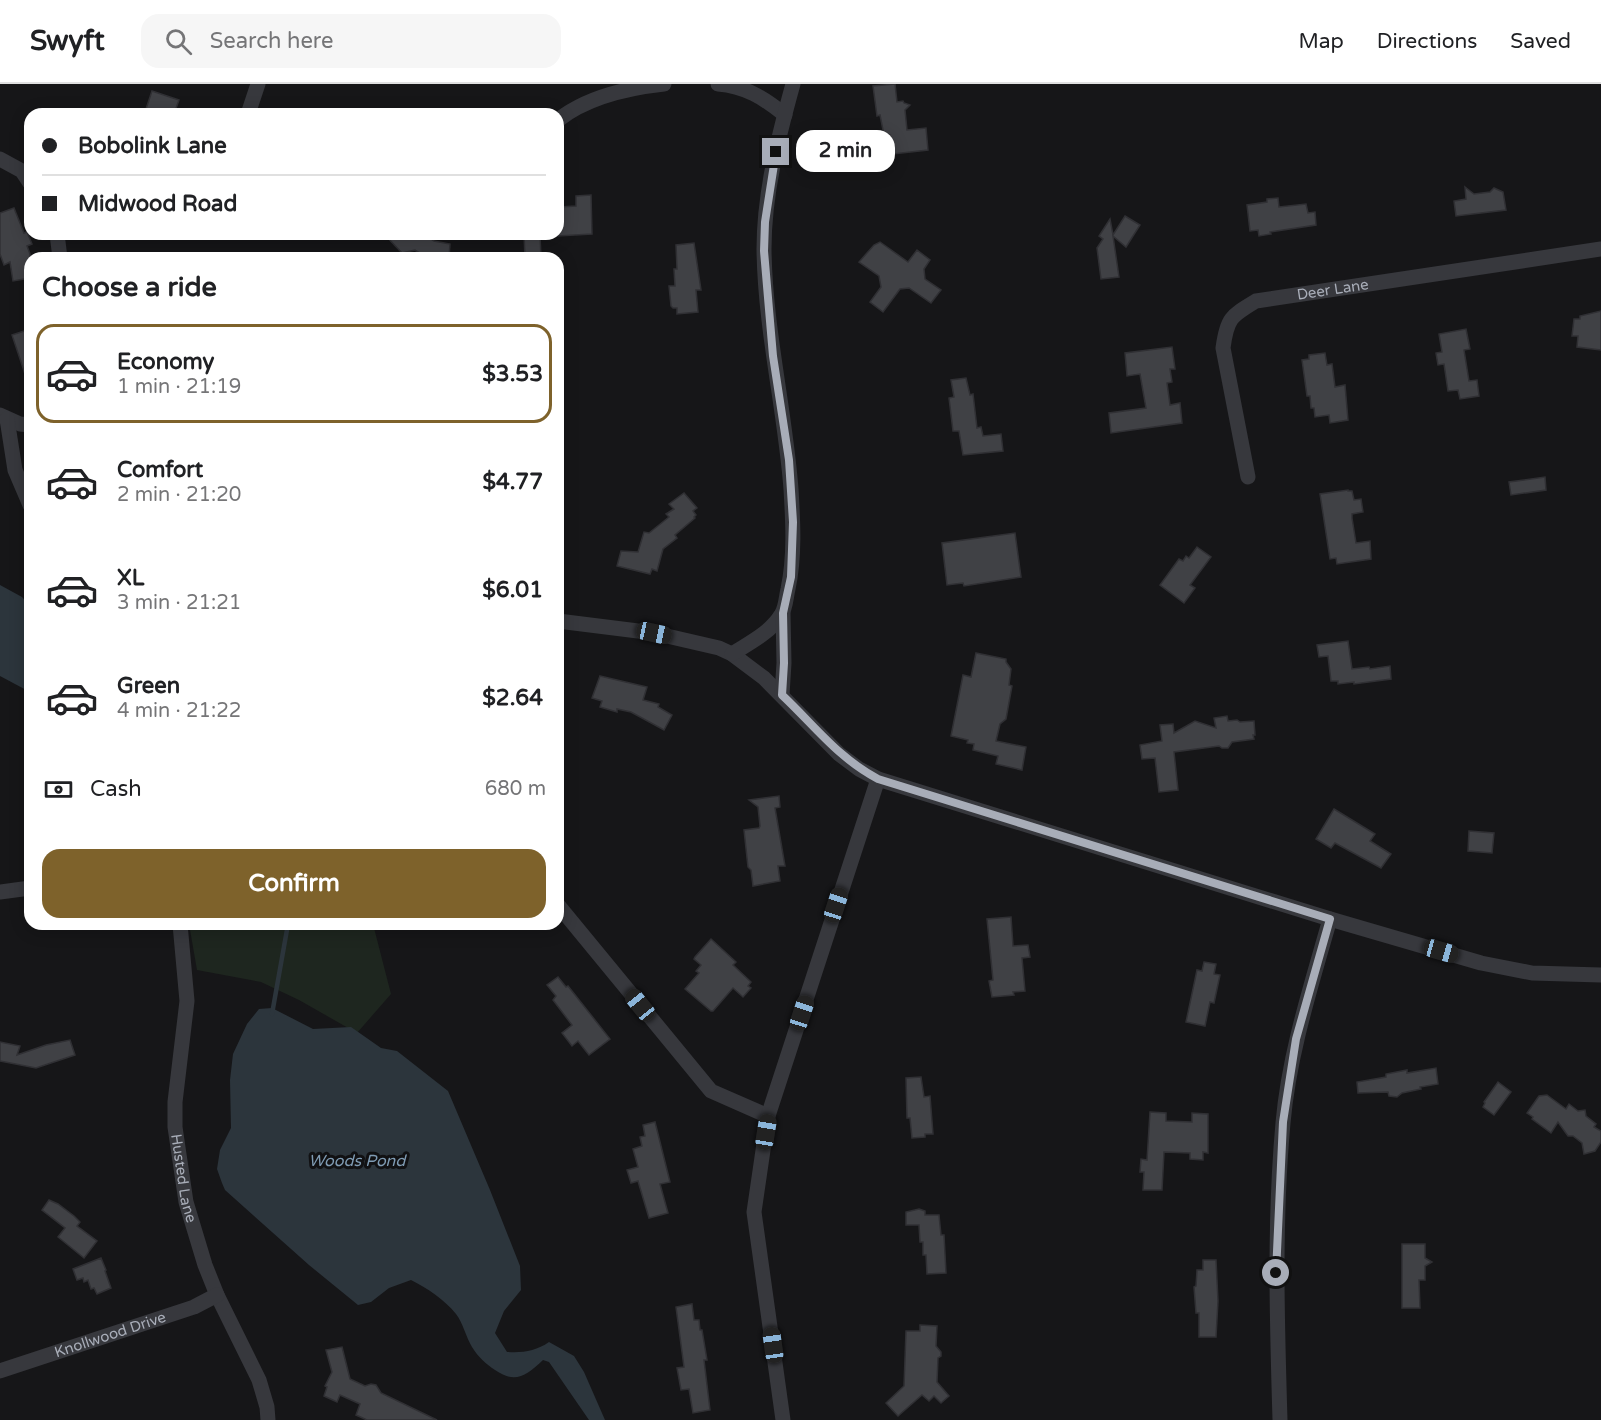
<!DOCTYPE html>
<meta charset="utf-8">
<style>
body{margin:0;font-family:"Varela Round",sans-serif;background:#f6f6f6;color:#202124;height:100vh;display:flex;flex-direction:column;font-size:22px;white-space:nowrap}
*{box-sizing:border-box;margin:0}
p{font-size:20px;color:#757577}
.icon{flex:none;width:33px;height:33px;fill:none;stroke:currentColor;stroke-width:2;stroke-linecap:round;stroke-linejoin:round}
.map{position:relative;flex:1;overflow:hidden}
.drawer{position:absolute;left:24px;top:168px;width:540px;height:678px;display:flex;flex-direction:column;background:#fff;border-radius:18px;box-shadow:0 3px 15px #0003}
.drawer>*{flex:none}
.hud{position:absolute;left:24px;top:24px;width:540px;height:132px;border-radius:18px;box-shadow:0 3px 15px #0003;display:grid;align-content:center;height:132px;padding:0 18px;background:#fff}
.end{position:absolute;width:27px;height:27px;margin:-14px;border:8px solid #a8adb8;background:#111;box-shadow:0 0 0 3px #111}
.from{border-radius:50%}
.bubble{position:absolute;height:42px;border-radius:18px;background:#fff;box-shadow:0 3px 15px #0003;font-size:20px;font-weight:800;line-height:42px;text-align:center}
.car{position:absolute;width:18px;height:36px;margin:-18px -9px;border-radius:8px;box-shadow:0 0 4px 2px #0007;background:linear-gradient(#222 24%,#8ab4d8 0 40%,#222 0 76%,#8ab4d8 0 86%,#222 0)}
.hud b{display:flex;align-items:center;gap:21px;height:57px;font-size:22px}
.hud b+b{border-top:2px solid #e0e0e0}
.hud i{width:15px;height:15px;background:#202124}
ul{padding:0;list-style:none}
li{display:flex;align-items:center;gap:18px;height:99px;margin:0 12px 9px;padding:0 6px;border:3px solid transparent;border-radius:18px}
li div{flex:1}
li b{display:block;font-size:22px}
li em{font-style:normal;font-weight:800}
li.active{border-color:#7e622b}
li>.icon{width:54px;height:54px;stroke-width:1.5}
h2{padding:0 18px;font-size:27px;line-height:72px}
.pay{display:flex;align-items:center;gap:15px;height:66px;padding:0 18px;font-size:22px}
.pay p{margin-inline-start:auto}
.primary-button{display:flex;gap:12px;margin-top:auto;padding:12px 18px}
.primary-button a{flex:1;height:69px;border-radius:18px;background:#7e622b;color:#fff;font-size:24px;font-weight:800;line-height:69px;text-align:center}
header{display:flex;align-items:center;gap:36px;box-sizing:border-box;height:84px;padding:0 30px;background:#fff;border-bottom:2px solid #e0e0e0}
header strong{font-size:28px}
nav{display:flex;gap:33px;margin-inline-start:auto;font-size:21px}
.search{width:420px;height:54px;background:#f6f6f6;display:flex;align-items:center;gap:15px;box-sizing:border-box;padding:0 21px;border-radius:18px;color:#757577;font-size:22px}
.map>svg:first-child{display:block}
.green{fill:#1e261f}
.water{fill:#2c353c}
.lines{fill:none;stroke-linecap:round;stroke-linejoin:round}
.stream{stroke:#2c353c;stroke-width:4.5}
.building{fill:#404145;stroke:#303034;stroke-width:1.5}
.street{stroke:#37383d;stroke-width:15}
.route{stroke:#a8adb8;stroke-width:8}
.labels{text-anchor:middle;stroke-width:6;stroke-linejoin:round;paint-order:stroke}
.street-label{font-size:15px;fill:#a8adb8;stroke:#111113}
.water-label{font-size:16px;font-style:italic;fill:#7f9bb3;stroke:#111113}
</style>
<header>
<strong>Swyft</strong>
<div class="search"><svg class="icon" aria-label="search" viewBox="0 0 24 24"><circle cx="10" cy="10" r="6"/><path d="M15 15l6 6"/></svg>Search here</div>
<nav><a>Map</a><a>Directions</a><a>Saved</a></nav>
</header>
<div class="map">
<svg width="1601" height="1336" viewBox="0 0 1601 1336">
<rect width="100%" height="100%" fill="#161618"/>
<path class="green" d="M189,840h184l18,70 -34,39 -58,-33 -38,-18 -64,-12z"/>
<g class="water">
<path d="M0,501l22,12 8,9v86l-30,-16z"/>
<path d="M272,924l41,21 38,-2 30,21 16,3 51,40 42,99 30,76 1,24 -17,21 -9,22 12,19c16,1 29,-1 42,-10l25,14 10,16 21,48h-16l-40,-58 -6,-2c-17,16 -28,24 -48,10 -9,-6 -17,-13 -23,-23 -6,-10 -9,-24 -16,-33 -11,-14 -29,-26 -45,-34l-22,8 -18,14 -13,3 -49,-40 -84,-75 -3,-7 -5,-14 3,-19 11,-22 -1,-48 3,-26 14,-30 12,-15z"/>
</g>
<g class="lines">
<path class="stream" d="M272,930l16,-90"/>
</g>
<g class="building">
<path d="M895,0l2,18 6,-1 1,2 6,2 -5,5 2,20 19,-2 2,22 -35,4 -3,-19h-6l-4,-20 -3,1 -4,-30z"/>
<path d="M152,7l27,9 -5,14h-13l-15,-5z"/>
<path d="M1465,103l9,7 16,-2 4,-4 9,4 3,18 -50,6 -2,-15 12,-2z"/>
<path d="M591,111l1,39 -34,2v-29l18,-1v-10z"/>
<path d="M1278,114l1,9 27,-3 2,9 7,-1 1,13 -46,7 1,2 -12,2 -1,-6 -8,1 -3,-26 20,-3v-3z"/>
<path d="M14,124l10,25 3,-1 5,12 -5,2 3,8v24l-17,3 -3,-19 -6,3 -4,-11v-41z"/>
<path d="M1125,132l15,9 -14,22 -13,-11 6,41 -18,2 -4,-31 6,-9 -4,-3 11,-17 3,16z"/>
<path d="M384,150h40l10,7 16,3 -1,14 -23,-1 -11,-7 -13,3z"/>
<path d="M524,150h16l1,24h-16z"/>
<path d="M880,158l28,20 9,-12 13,10 -6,9 1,10 16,11 -10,13 -22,-15 -9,1 -17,23 -13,-10 11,-15 -2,-11 -20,-14 15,-17z"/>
<path d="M694,159l7,47h-5l2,22 -21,2v-6h-4l-2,-2 -2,-20h6l-1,-17h3l-1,-24z"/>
<path d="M1601,227v39l-24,-3 1,-11h-6l2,-17h6v-3z"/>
<path d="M30,245v54h-2l-16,-48z"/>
<path d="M1466,245l4,20 -6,1 5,31 8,-1 2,16 -19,3 -2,-9 -10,1 -4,-27 -6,1 -2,-12 6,-1 -3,-18z"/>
<path d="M1172,263l3,22h-5l2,13 -5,1 3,22 10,-2 2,20 -71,10 -2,-20 37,-5 -6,-34 -13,2 -2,-23z"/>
<path d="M1325,269l2,12 5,-1 3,23 10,-2 3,35 -18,3 -1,-8 -14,2 -1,-9h-3l-1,-12h-3l-5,-36 7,-1v-4z"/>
<path d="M966,294l4,17 3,-1 4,34 4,-1 2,9 18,-2 2,17 -40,4 -4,-24h-6l-4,-33 5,-1 -3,-17z"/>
<path d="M1545,393l1,13 -35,5 -2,-13z"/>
<path d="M1348,406v1h4l2,9 7,-1 2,13 -11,2v4l4,25 14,-2 1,18 -34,5 -1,-6 -6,1 -10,-65z"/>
<path d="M684,409l13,15 -4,3 3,4 -2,2 1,1 -20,17 2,3 -14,11 -6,22 -5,-2 -2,5 -33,-8 4,-15 17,1 6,-20 5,1 20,-16 -3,-3 8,-5 -5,-5z"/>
<path d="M1015,449l6,44 -57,9 -1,-3 -16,2 -5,-42z"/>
<path d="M1197,463l14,10 -21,28 5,3 -11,15 -24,-18 19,-26 4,2 3,-5 3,2z"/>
<path d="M1348,557l4,28 17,-2 1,2 20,-3 1,13 -37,5v-2l-16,2v-3h-7l-3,-25 -9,1 -2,-12z"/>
<path d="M976,569l30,6v3l5,7 -2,16 3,1 -6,33 -6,5 -4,17 30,6 -4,23 -26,-6 2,-8 -25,-6 1,-6 -7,-1 1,-3 -17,-4 12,-61 8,2z"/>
<path d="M600,592l47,11 -4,13 16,4 -1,3 14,8 -8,15 -33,-18 -14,-3v3l-17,-5 2,-6 -10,-3z"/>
<path d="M1227,632l1,5 9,-1 3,2 14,-1 1,14h-2l1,4 -22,3 -4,6h-6l-3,-2 -45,6 4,38 -19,2 -4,-34 -13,1 -2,-14 22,-4 -2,-16 13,-1 1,9 21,-12 21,7 -2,-10z"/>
<path d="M779,712l1,11 -5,1 10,58h-7l2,15 -27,5 -2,-16 -3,-3 -4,-37 15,-2 1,-2 -2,-19 -9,-7z"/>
<path d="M1334,725l41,25 -5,7 21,13 -10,14 -46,-25 -4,5 -15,-9z"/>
<path d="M1469,747l25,2 -2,20 -24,-2z"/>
<path d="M1011,833l2,29 15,-1 2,12 -8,1 3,33 -12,1 1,3 -22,2 -3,-16 4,-1 -6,-61z"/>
<path d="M711,855l25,23 -3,3 18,17 -3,4 3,2 -8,9 -10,-9 -20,23h-2l-26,-22 14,-16 -3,-2 5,-6 -7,-6 1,-2z"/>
<path d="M1204,878l12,2 -2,10 6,1 -6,28 -4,-1 -5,24 -19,-4 11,-52 5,1z"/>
<path d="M558,893l8,10 2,-1 42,53 -21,16 -11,-14 -6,5 -10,-13 10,-8 -19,-25 3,-4 -9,-11z"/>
<path d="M70,956l5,15 -39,13 -36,-7v-19l20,4 -3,9 29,-10z"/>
<path d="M1436,984l2,16 -18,3 1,2 -19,4 -5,4 -8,-1 -1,-4 -30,1 -1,-11 29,-5v-3l21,-4v3z"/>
<path d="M921,993l3,20 6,-1 3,38h-8v3l-13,1 -2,-20h-3l-1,-40z"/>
<path d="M1498,998l13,10 -17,23 -11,-8 2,-4 -1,-1z"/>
<path d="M1547,1011l19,14 3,-5 9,7 7,-1 1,6 10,8 -2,3 7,4v11l-6,9 -11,3 -2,-11 -9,-7h-5l-10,-14 -7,11 -19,-14 1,-2 -6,-4 12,-17z"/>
<path d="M1150,1028l16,1v8l26,1v-9l16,1v39l-5,-1v8l-13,-1v-6l-26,-1 -2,38h-19l1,-18h-4l1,-13 6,1z"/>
<path d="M655,1038l15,60 -10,2 8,29 -19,5 -11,-37 -7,2 -4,-13 11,-3 -5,-18 9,-3 -2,-9 5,-1 -2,-11z"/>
<path d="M49,1116l9,4 16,12 6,6 -3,4 20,15 -13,17 -26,-21 7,-9 -23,-18z"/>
<path d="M919,1125l6,2v4h14l2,20h3l2,38 -19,1 -1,-19h-3v-13h-3l-1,-17h-13v-13z"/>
<path d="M1402,1160h23v14l7,4 -7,4v14h-6l1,28h-18z"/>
<path d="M101,1174l5,12 -1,1 6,17 -14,6 -3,-6 -3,1 -3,-9 -4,2 -1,-4 -6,2 -4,-11z"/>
<path d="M1203,1176h13l2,41 -2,36h-17v-24h-3l-2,-26 2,-1 1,-16h6z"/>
<path d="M692,1220l2,16h5l1,10h2l5,30h-3l6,50 -17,3 -4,-24 -8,1 -4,-22 7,-1 -8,-60z"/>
<path d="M920,1241l17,1 -1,20 5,6v4l-3,2 -1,24 12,14 -8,7 -7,-7 -5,5 -7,-6 -24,21 -12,-13 18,-17 2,-55h14z"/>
<path d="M342,1263l8,32 15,7 6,-2 5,1 5,8 56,27h-70l-11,-5 4,-11 -20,-9 -3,7 -13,-6 3,-9 -2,-1 7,-14 -6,-22z"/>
</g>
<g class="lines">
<g class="street">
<path d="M718,0c27,2 46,14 67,31"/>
<path d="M248,30l10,-30"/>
<path d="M558,36c29,-23 69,-32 106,-36"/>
<path d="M0,75l22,12 8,12"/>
<path d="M57,150l3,24"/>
<path d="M0,331l20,9 10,1"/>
<path d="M7,335l8,51 15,35"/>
<path id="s1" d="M1248,393l-25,-129c4,-30 8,-32 33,-47l345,-52"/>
<path d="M558,537l96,12 65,15 13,6 32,24 75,76 20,15 19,10 452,140 151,44 51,10 69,2"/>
<path d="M732,570c17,-11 38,-21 49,-39 5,-7 5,-18 7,-26 7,-33 5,-67 3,-100 -6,-80 -26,-159 -27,-240 0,-55 14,-111 29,-165"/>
<path d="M782,611l2,-32 -1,-50"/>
<path d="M0,808l30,-4"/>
<path d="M558,821l153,186 57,25"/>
<path id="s2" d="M180,840l7,77 -12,101v25l11,75 19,63 12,30 42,85 8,27 1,13"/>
<path id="s3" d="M0,1287l194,-64 23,-12"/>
<path d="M783,1336l-29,-208 14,-96 110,-337"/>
<path d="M1280,1336c-3,-99 -6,-198 3,-297 6,-69 28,-137 47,-204"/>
</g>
</g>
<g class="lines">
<path class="route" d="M776,68l-11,70 -1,29 9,105 16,104 4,62 -2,55 -8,36 1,50 -2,32c33,31 55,62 96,84l452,140 -34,120 -13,83 -7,151"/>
</g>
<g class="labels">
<g class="street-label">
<text dy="5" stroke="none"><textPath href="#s1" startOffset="270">Deer Lane</textPath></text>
<text dy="5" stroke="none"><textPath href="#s2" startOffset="256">Husted Lane</textPath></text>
<text dy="5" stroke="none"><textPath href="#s3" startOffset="116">Knollwood Drive</textPath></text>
</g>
<g class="water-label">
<text x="357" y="1082">Woods Pond</text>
</g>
</g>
</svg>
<i class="end from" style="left:1276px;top:1189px"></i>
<i class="end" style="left:776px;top:68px"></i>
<div class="bubble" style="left:796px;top:46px;width:99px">2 min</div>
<i class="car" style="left:654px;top:549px;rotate:102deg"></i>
<i class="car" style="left:836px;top:821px;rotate:18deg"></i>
<i class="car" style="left:1441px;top:867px;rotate:106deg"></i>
<i class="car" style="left:640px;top:921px;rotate:321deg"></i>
<i class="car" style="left:802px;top:929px;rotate:18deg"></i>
<i class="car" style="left:766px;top:1048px;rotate:9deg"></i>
<i class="car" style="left:773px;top:1261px;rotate:352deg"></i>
<div class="hud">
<b><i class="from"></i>Bobolink Lane</b>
<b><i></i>Midwood Road</b>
</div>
<section class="drawer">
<h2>Choose a ride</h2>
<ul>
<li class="active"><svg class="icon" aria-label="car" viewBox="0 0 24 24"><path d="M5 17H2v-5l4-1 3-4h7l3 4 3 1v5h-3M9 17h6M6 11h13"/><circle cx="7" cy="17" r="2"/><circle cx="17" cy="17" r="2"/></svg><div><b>Economy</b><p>1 min · 21:19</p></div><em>$3.53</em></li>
<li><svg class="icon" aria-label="car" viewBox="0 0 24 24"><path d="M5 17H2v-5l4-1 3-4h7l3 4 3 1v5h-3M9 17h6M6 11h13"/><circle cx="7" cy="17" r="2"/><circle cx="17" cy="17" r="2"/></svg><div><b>Comfort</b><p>2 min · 21:20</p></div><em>$4.77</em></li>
<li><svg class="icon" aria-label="car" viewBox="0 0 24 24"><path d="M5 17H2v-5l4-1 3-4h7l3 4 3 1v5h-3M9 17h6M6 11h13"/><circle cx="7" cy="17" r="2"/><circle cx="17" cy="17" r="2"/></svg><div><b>XL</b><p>3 min · 21:21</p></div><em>$6.01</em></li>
<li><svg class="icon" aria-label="car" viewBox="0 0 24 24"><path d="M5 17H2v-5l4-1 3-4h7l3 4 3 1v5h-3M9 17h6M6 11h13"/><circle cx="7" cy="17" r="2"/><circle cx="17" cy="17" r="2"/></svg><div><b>Green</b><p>4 min · 21:22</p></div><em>$2.64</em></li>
</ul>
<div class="pay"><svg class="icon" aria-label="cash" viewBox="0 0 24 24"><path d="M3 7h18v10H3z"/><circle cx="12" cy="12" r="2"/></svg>Cash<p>680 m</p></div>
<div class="primary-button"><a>Confirm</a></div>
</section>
</div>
